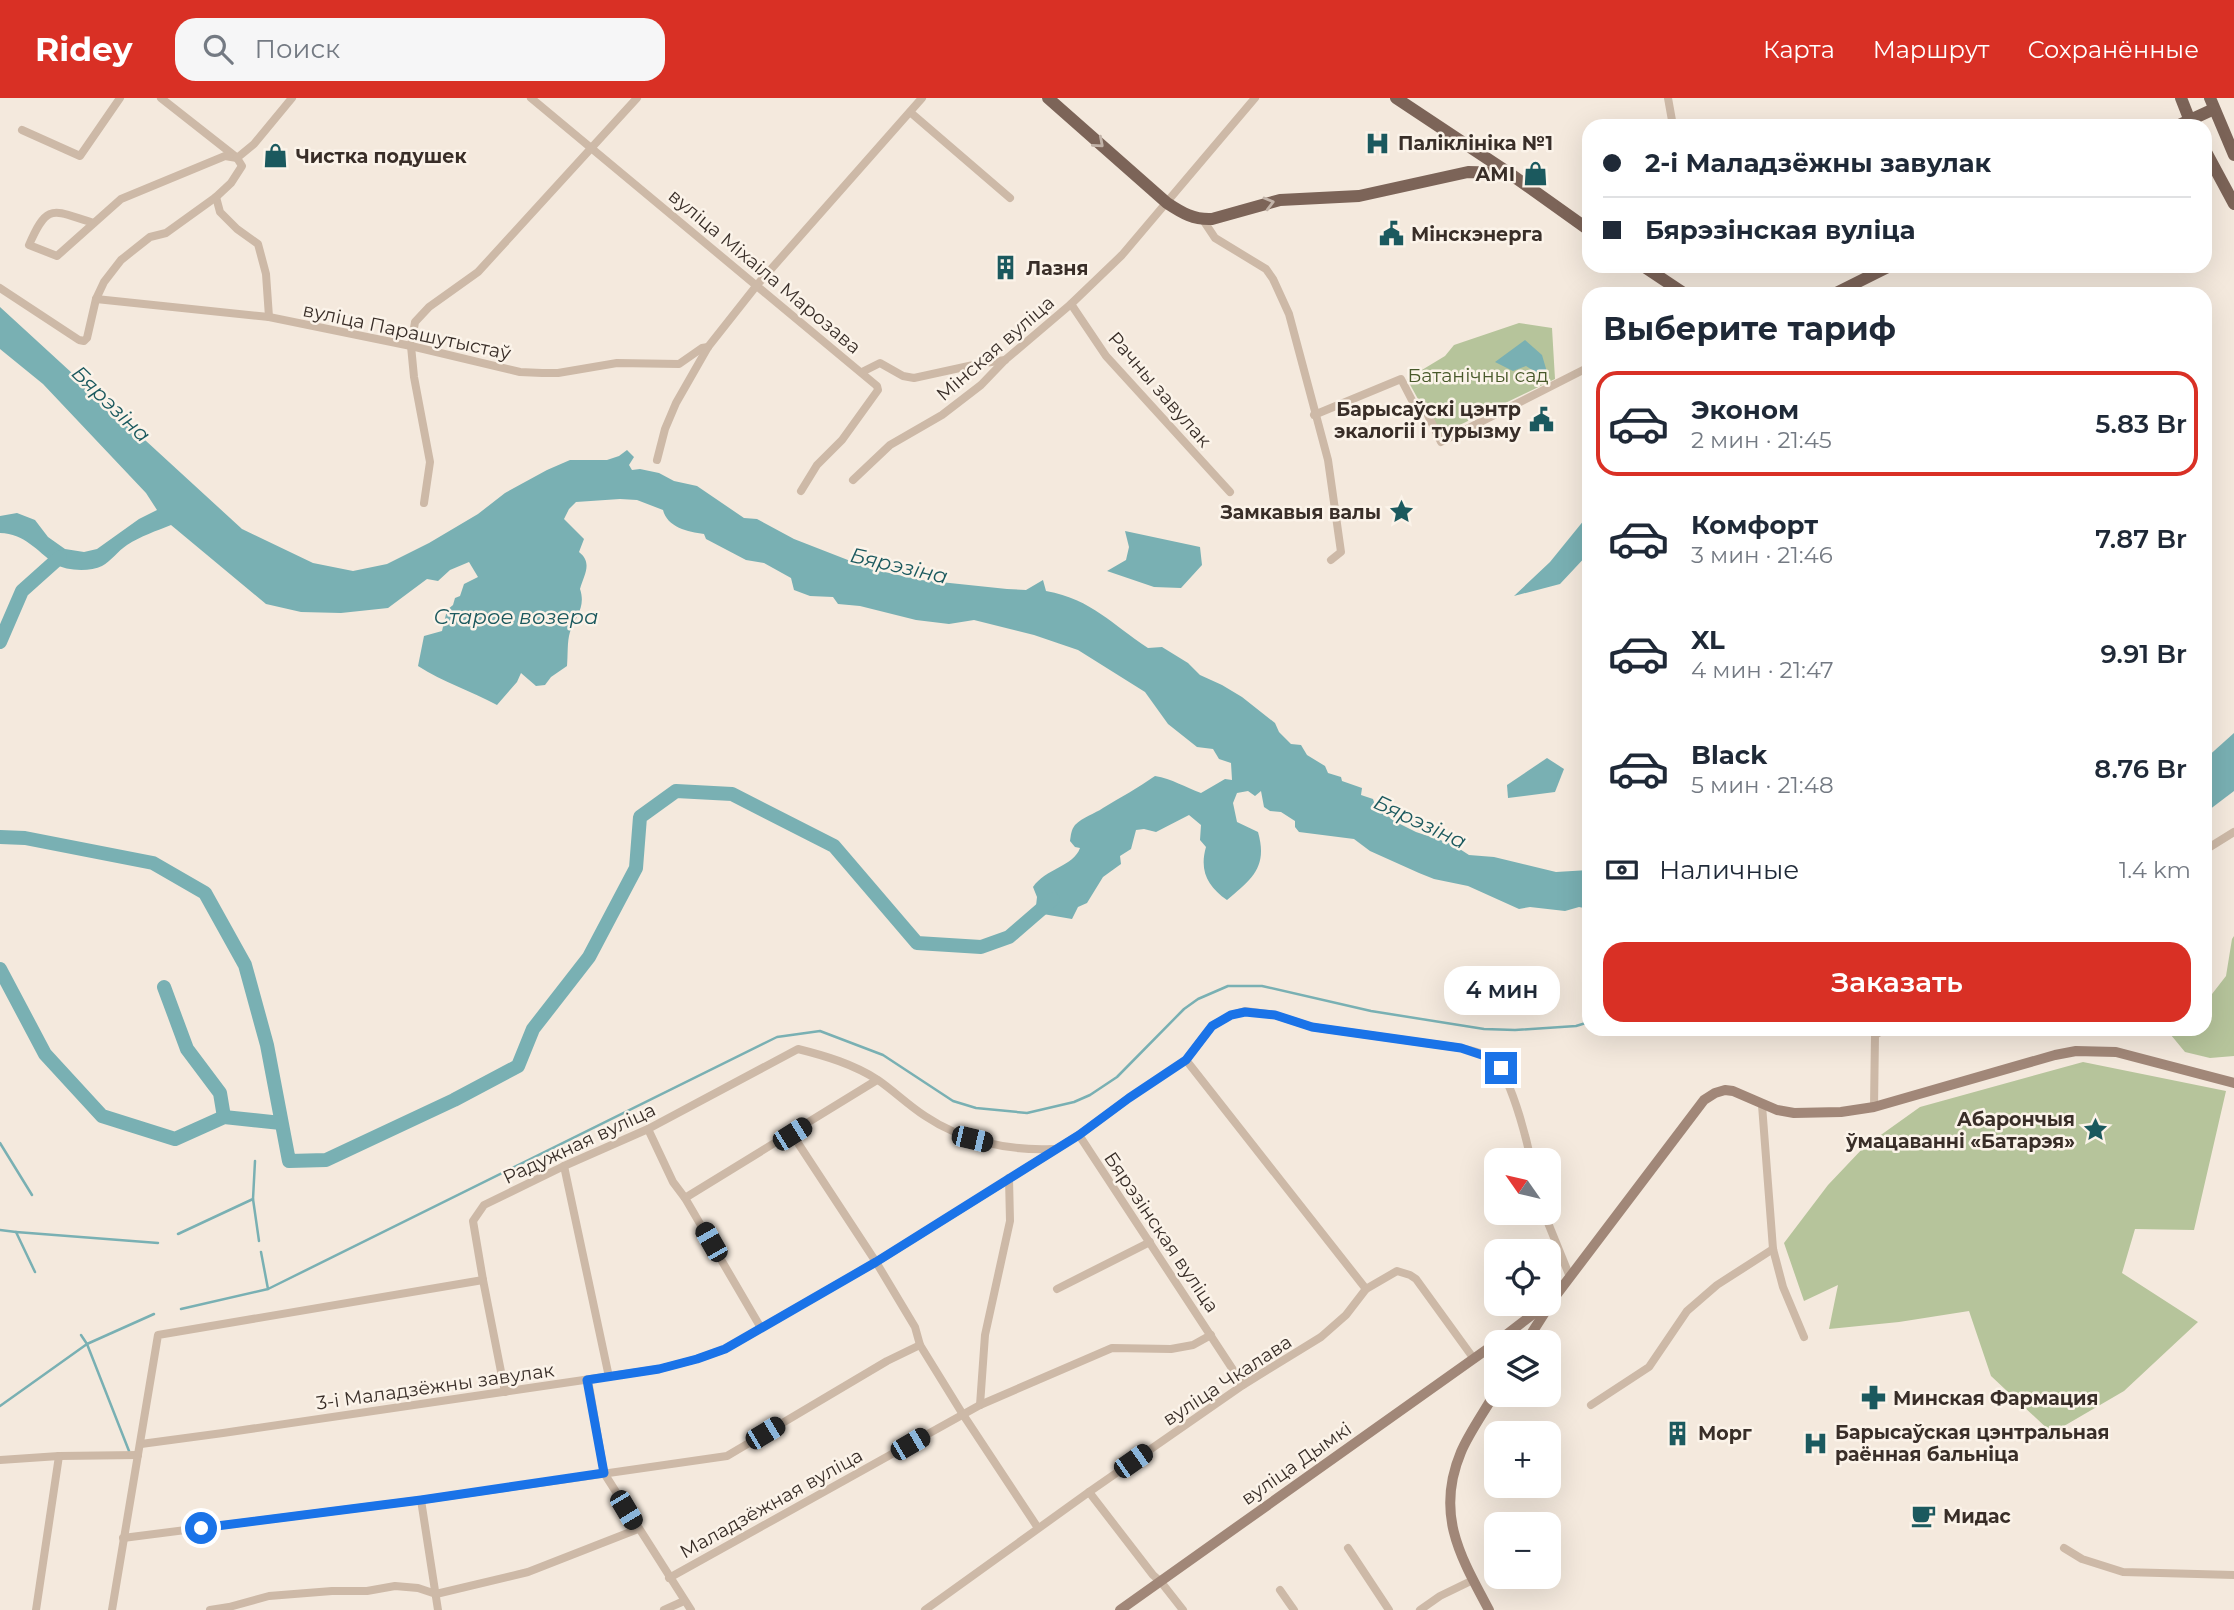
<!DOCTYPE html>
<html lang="ru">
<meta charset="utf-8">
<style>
body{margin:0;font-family:Montserrat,sans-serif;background:#f6f6f7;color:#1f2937;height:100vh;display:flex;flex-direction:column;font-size:26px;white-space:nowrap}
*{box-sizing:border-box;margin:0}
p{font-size:23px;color:#747a83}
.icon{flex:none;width:38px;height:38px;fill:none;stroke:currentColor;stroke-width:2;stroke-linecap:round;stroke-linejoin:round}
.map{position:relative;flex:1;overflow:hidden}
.sheet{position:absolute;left:1582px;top:189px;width:630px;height:749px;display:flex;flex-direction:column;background:#fff;border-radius:21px;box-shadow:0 7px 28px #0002}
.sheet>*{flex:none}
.guide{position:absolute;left:1582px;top:21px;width:630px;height:154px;border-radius:21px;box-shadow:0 7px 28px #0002;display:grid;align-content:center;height:154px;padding:0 21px;background:#fff}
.needle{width:46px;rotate:304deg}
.tools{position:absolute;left:1484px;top:1050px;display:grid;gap:14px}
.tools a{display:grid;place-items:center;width:77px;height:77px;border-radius:14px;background:#fff;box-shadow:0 7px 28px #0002;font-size:35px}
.end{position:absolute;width:32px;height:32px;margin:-16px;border:9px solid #1a73e8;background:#fff;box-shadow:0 0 0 4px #fff}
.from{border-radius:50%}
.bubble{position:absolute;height:49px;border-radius:21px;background:#fff;box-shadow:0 7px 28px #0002;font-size:23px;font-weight:600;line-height:49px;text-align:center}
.car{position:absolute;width:21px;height:42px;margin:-21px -10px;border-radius:9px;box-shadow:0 0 5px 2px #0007;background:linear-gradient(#222 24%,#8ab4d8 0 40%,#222 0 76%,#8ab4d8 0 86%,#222 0)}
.guide b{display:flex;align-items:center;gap:24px;height:66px;font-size:26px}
.guide b+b{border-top:2px solid #e0e1e3}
.guide i{width:18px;height:18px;background:#1f2937}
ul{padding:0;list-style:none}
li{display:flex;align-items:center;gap:21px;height:105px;margin:0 14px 10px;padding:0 7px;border:4px solid transparent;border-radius:21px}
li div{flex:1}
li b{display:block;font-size:26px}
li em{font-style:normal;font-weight:600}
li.active{border-color:#d93025}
li>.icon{width:63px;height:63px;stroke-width:1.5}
h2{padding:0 21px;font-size:32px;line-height:84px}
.pay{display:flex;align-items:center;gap:18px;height:77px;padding:0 21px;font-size:26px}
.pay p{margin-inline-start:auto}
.button{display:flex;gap:14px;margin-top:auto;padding:14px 21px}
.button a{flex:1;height:80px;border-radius:21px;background:#d93025;color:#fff;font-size:28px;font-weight:600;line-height:80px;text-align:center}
header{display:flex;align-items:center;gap:42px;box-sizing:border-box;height:98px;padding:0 35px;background:#d93025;color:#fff}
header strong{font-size:33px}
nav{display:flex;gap:38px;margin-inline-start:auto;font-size:24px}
.search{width:490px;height:63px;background:#f6f6f7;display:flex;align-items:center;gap:18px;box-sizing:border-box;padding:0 24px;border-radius:21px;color:#747a83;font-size:26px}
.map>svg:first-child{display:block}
.green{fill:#b6c49b}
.water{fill:#79b0b3}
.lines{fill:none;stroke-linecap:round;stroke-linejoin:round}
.stream{stroke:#79b0b3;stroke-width:2.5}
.river{stroke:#79b0b3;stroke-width:14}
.street{stroke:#cdb9a7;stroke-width:8}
.secondary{stroke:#a18778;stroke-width:10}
.primary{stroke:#7c6458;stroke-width:12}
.oneway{stroke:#c2b3a8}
.route{stroke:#1a73e8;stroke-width:9}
.labels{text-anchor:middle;stroke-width:5;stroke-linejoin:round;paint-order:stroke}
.poi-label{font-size:19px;font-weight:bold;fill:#392e28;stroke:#fbf3e9;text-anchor:start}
.street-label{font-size:19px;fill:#392e28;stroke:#fbf3e9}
.park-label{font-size:19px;fill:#48592a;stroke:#fbf3e9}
.water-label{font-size:21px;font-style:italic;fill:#1b595e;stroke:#fbf3e9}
</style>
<header>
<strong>Ridey</strong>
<div class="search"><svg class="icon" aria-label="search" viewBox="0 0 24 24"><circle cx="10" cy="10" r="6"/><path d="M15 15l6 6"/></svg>Поиск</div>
<nav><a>Карта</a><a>Маршрут</a><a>Сохранённые</a></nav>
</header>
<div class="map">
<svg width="2234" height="1512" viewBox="0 0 2234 1512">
<rect width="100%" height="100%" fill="#f4e9dd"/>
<g class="green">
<path d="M1519,225l33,5 3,51 -114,55 -17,-34 -6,-1 -11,-20 38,-23 9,-11z"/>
<path d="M2234,838v120l-24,2 -25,-6 -19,-23h39v-26l21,-27 6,-37z"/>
<path d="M2083,964l143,29 -32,139 -59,-1 -13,44 76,49 -74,69 -72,42 -61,-57 -22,-65 -70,11 -70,7 9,-44 -34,16 -20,-58 44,-58 36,-38 56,-40z"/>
</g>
<g class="water">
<path d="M0,209l242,222 71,34 40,8 34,-7 42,-21 49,-29 27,-21 42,-23 23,-10h37l12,-4 8,-6 7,7 -5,8 3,5 8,-1 19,4 15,8 23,5 47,32 13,1 37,20 77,30 50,11 86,9 19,1 17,-10 3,11c47,9 65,33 102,57l14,-1 26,16 12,12 22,10 20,12 33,26 4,9 12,12 10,1 6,10 18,11 3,7 13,4 1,4 20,7 -1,7 12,4 2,6 19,16 22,11 36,12 17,11 25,2 62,15 33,-2v39l-10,-2 -14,4 -35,-4 -11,2 -51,-23 -34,-7 -15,-6 -49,-22 -16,-12 -55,-7 -4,-5v-6l-14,-9 -11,-1 -6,-4 -3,-16 -6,5 -7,-5 -11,2 -4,10 4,19 21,10c10,35 -6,47 -31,68 -19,-13 -28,-29 -21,-53l-6,-7 1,-15 -12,-10 -33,17 -12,-3 -8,1 -5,19 -11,7 1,8 -18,13 -16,26 -9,4 -6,12 -29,-5 -7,-8 1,-9 -4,-10c12,-18 41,-21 47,-39l-5,-1 -5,-6c1,-6 1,-11 5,-16 8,-8 19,-11 28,-17 18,-11 35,-20 52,-32 17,3 30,11 46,17l24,-14 7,1 -1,-17 -12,-4 -6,-10 -16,-2 -29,-23 -23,-32 -67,-42 -44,-15 -60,-15 -25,4 -33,-4 -56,-14 -22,-2 -5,-7 -23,-1 -16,-6 -3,-12 -27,-15 -18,-3 -40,-21 -2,-5c-16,-2 -37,-7 -41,-24l-26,-10 -17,-1 -44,3 -7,7 -5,10 20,20 -5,13c14,11 5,23 1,37 6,18 -4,27 -10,43 -3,9 -2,24 -3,34l-16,11 -6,8 -9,1 -15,-13 -4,9 -20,23c-26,-14 -54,-23 -79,-39l6,-30 18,-5 5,-21 6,-5 2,-7 5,-2 4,-12 14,-7 -9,-15 -19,8 -12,11 -11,-2 -39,29 -47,5 -40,-1 -35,-8 -95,-79c-15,6 -30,11 -44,20 -9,6 -16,16 -25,21 -12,6 -36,5 -47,-2 -19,-14 -30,-30 -55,-31v-17l17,-3 18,7 13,17 17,12 19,3 13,-3 42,-30 18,-9 -11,-17 -103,-109 -43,-35z"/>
<path d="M1525,242l17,15 5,17 -7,3 -14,-9 -13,5 -18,-9z"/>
<path d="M1589,416v39l-29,31 -46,12 36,-34z"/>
<path d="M1125,433l75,16 2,18 -21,23 -27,-1 -47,-16 19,-11 3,-13z"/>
<path d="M2234,635v58l-29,22v-54z"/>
<path d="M1547,660l17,11 -9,23 -47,6 -1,-13z"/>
</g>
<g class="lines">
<g class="stream">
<path d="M0,1045l32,52"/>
<path d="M253,1101l6,42"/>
<path d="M0,1132l16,2"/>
<path d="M178,1136l75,-35 2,-38"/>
<path d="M35,1174l-19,-40 142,11"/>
<path d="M268,1191l509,-252 43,-6 63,24 70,46 23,7 51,5 47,-11 16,-7 27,-18 67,-68 14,-10 30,-13h34l109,25 113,18 31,1 61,-4 13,-4"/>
<path d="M181,1211l87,-20 -7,-37"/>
<path d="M81,1237l6,9 67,-30"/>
<path d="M0,1308l87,-62 42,107"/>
</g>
<g class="river">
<path d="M0,544l22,-51 38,-34"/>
<path d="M0,739l25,1 128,25 52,30 40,72 22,80 22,116 37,-1 128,-60 64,-34 15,-37 56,-72 47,-89 4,-51 36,-26 56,3 102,52 83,97 64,4 28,-10 44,-38"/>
<path d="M0,871l45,85 57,62 73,23 49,-22 57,6"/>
<path d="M164,889l23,62 33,44 4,24"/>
</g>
<g class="street">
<path d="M161,0l75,59"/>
<path d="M531,0l346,288 1,4 -36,50 -25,25 -16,26"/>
<path d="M1668,0l5,28"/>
<path d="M910,14l100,86"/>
<path d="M22,32l58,26 40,-58"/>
<path d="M216,99l4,15 17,17 21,15 8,30 3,43"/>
<path d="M1203,122l12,18 51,31 7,10 16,35 39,146 13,92 -10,8"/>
<path d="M94,125c-41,-12 -46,-22 -65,22l28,11 64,-57 104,-43 12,2"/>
<path d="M0,190l79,52 5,1 3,-3 9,-39 8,-17 17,-22 29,-23 16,-4 50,-36 15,-14 11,-17 -5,-8 17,-14 38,-46"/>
<path d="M96,201l173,18 142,29 109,26 22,1h16l59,-10 62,1 23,-16 6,-1"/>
<path d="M1071,206l35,52 124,136"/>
<path d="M862,274l18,-9 23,13 11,2 64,-14 27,-4"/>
<path d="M1314,317l87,-36 14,27 8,-1 18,37 148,-75"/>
<path d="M657,362l8,-31 11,-26 32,-56 49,-62 165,-187"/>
<path d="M853,382l37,-35 52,-30 39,-30 24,-25 66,-56 51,-49 133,-157"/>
<path d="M424,405l6,-41 -16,-85 -3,-31 4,-24 14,-15 49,-35 159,-174"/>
<path d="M2205,752l29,-18"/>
<path d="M1186,962l180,229"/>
<path d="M1762,1007l11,144 10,38 21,50"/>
<path d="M1874,1009l1,-72 10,-6"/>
<path d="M648,1031l25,53 12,16 76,130"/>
<path d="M792,1036l84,128 39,65 5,18 42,68 76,115"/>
<path d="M1079,1037l164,250"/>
<path d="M564,1068l45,211"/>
<path d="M685,1100l192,-118"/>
<path d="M1544,1115l26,64"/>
<path d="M483,1182l22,112"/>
<path d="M1057,1191l93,-47"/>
<path d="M588,1282l16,93 87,137"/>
<path d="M980,1307l5,-70 25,-114 -1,-43"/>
<path d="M1591,1307l58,-38 38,-56 30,-26 56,-36"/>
<path d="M141,1346l82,-11 436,-64 38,-10 28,-10 151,-87 203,-127 50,-37 57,-38 26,-34 19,-11 14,-4 30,4 37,12 149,21c11,3 22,4 31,11 18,14 34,78 39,101"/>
<path d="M0,1362l59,-4 79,-1"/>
<path d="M1089,1394l64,83 8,7 22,28"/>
<path d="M421,1402l17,110"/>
<path d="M123,1440l298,-38 306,-44 160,-95 33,-16"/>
<path d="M1348,1450l41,62"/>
<path d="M2064,1450l18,11 41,13 111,3"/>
<path d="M669,1480l311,-173 132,-57 59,1 22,-4 18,-10"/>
<path d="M1280,1492l14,20"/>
<path d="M36,1512l23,-154"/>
<path d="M112,1512l46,-275 325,-55 -10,-59 11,-16 80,-39 84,-37 150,-80c28,7 55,15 80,31 16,11 30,25 47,36 37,25 84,35 128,33"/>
<path d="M210,1512l19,-3 40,-11 63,-5h35l28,-5 23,2 18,6 92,-22 110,-43"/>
<path d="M664,1512l20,-9"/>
<path d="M925,1512l164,-118 154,-107 78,-48 25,-22 20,-26 31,-18 13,4 6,4 58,80"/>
<path d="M1420,1512l20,-14 33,-16"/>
</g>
<g class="secondary">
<path d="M1526,1244l28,-44 150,-198 11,-7 10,-3 8,1 44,19 17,3 47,-1 33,-5 181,-52 21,-4 40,1 118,31"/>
<path d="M1120,1512l373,-265 53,-41"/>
<path d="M1489,1512c-29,-54 -54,-96 -28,-158 9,-21 24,-41 35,-61"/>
</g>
<g class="primary">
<path d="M1048,0l119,105c15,10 27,17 45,16l68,-19 79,-4 109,-24 41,1"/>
<path d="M1396,0l113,75 80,57"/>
<path d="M2181,0l11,28"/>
<path d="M2210,0l24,57"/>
<path d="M2177,28l37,-17"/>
<path d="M2205,52l29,54"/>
<path d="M1643,168l42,28"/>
<path d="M1834,196l56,-28"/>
</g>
</g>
<defs><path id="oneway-chevron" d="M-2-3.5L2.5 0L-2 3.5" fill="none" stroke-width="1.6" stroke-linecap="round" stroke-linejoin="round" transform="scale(1.75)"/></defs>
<g class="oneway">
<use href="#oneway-chevron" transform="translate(1099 45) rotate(41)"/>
<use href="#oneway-chevron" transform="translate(1269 105) rotate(-15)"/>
</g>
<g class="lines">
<path class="route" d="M201,1430l220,-28 183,-27 -17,-93 72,-11 38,-10 28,-10 151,-87 203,-127 50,-37 57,-38 26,-34 19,-11 14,-3 30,3 37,12 149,21 30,10 10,10"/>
</g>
<defs>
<symbol id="hospital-bare" viewBox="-9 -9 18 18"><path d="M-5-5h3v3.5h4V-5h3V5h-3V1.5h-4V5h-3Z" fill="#1b595e" stroke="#fbf3e9" stroke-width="2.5" paint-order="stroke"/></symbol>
<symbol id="shop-bare" viewBox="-9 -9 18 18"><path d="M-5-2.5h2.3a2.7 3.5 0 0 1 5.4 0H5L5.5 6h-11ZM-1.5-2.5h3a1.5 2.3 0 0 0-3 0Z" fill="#1b595e" stroke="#fbf3e9" stroke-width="2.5" paint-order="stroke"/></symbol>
<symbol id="civic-bare" viewBox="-9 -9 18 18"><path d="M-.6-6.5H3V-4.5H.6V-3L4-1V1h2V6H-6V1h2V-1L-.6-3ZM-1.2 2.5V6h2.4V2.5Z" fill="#1b595e" stroke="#fbf3e9" stroke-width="2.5" paint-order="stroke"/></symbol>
<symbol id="building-bare" viewBox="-9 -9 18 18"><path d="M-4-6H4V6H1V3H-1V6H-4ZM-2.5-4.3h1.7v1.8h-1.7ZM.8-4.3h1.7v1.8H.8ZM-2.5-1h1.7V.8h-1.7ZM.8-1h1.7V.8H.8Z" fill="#1b595e" stroke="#fbf3e9" stroke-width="2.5" paint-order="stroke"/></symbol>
<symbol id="sight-bare" viewBox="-9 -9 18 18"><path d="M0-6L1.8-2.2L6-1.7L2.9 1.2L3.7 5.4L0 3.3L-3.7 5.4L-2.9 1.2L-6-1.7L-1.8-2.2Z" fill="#1b595e" stroke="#fbf3e9" stroke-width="2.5" paint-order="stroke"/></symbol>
<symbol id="pharmacy-bare" viewBox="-9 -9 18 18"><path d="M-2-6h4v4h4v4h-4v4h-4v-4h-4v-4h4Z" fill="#1b595e" stroke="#fbf3e9" stroke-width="2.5" paint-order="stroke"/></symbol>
<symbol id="cafe-bare" viewBox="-9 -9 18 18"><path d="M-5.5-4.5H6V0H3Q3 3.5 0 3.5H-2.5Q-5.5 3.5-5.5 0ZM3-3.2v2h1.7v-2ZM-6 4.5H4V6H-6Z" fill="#1b595e" stroke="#fbf3e9" stroke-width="2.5" paint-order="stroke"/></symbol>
</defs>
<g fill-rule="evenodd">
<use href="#hospital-bare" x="1360" y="28" width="35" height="35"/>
<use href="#shop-bare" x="258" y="40" width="35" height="35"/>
<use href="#shop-bare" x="1518" y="58" width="35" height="35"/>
<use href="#civic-bare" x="1374" y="118" width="35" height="35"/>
<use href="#building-bare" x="988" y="152" width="35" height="35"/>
<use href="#civic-bare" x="1524" y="304" width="35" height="35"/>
<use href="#sight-bare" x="1384" y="396" width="35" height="35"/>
<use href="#sight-bare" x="2078" y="1014" width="35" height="35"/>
<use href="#pharmacy-bare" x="1856" y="1282" width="35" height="35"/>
<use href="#building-bare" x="1660" y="1318" width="35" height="35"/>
<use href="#hospital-bare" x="1798" y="1328" width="35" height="35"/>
<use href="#cafe-bare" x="1906" y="1400" width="35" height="35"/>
</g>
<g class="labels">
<g class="poi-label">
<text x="1398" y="52">Паліклініка №1</text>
<text x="296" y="65">Чистка подушек</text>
<text x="1515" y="83" text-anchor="end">АМІ</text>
<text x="1411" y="143">Мінскэнерга</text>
<text x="1026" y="177">Лазня</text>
<text x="1521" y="318" text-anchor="end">Барысаўскі цэнтр<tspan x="1521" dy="22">экалогіі і турызму</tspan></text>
<text x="1381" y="421" text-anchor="end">Замкавыя валы</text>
<text x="2075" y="1028" text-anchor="end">Абарончыя<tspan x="2075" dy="22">ўмацаванні «Батарэя»</tspan></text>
<text x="1893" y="1307">Минская Фармация</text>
<text x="1835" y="1341">Барысаўская цэнтральная<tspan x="1835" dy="22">раённая бальніца</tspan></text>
<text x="1698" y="1342">Морг</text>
<text x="1943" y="1425">Мидас</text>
</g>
<g class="street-label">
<text transform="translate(765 173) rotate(40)" y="7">вуліца Міхаіла Марозава</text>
<text transform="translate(407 233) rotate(12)" y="7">вуліца Парашутыстаў</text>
<text transform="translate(995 250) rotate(-41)" y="7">Мінская вуліца</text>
<text transform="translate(1160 291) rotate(49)" y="7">Рачны завулак</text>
<text transform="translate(579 1045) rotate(-25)" y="7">Радужная вуліца</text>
<text transform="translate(1162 1134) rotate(56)" y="7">Бярэзінская вуліца</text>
<text transform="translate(1227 1282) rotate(-33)" y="7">вуліца Чкалава</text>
<text transform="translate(435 1288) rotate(-8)" y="7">3-і Маладзёжны завулак</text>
<text transform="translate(1296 1365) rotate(-35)" y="7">вуліца Дымкі</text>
<text transform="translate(771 1405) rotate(-29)" y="7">Маладзёжная вуліца</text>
</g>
<g class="park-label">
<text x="1478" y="284">Батанічны сад</text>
</g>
<g class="water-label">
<text transform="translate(111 306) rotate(44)" y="7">Бярэзіна</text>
<text transform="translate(899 468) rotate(13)" y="7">Бярэзіна</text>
<text x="516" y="526">Старое возера</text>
<text transform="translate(1420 724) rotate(25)" y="7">Бярэзіна</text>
</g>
</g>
</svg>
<div class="tools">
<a><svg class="needle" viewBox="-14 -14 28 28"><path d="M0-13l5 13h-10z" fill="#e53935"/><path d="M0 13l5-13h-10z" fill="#747a83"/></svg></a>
<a><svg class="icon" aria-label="locate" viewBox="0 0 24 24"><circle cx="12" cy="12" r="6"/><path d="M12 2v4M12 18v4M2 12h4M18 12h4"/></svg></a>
<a><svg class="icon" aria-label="layers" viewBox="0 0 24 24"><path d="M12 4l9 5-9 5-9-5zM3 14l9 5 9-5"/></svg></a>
<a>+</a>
<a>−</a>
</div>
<i class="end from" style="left:201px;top:1430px"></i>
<i class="end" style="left:1501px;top:970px"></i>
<div class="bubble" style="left:1444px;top:868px;width:116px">4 мин</div>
<i class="car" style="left:792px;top:1036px;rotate:58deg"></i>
<i class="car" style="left:972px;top:1041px;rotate:103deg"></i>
<i class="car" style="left:711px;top:1144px;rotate:330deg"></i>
<i class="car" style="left:765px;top:1335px;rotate:59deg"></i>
<i class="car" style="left:910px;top:1346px;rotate:60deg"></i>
<i class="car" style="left:1133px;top:1363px;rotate:55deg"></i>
<i class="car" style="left:626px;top:1412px;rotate:149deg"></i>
<div class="guide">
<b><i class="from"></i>2-і Маладзёжны завулак</b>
<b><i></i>Бярэзінская вуліца</b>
</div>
<section class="sheet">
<h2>Выберите тариф</h2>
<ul>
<li class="active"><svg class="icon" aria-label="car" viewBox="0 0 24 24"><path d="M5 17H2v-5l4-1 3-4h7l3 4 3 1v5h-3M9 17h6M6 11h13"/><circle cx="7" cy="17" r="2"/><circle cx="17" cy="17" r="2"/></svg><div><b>Эконом</b><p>2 мин · 21:45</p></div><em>5.83 Br</em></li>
<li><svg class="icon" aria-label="car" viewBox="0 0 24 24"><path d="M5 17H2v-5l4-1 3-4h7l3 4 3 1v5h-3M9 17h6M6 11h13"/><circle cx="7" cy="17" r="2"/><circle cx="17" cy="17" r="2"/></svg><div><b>Комфорт</b><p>3 мин · 21:46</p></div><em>7.87 Br</em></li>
<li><svg class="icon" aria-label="car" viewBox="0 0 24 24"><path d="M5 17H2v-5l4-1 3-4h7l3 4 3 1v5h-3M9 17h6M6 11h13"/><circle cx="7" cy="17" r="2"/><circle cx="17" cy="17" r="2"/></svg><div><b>XL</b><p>4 мин · 21:47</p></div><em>9.91 Br</em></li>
<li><svg class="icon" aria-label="car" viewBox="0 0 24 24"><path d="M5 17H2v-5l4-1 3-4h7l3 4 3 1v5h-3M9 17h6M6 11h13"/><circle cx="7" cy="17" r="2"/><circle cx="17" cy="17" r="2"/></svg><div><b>Black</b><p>5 мин · 21:48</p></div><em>8.76 Br</em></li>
</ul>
<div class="pay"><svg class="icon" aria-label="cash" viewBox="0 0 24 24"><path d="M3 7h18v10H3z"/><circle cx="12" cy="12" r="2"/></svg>Наличные<p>1.4 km</p></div>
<div class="button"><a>Заказать</a></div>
</section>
</div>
